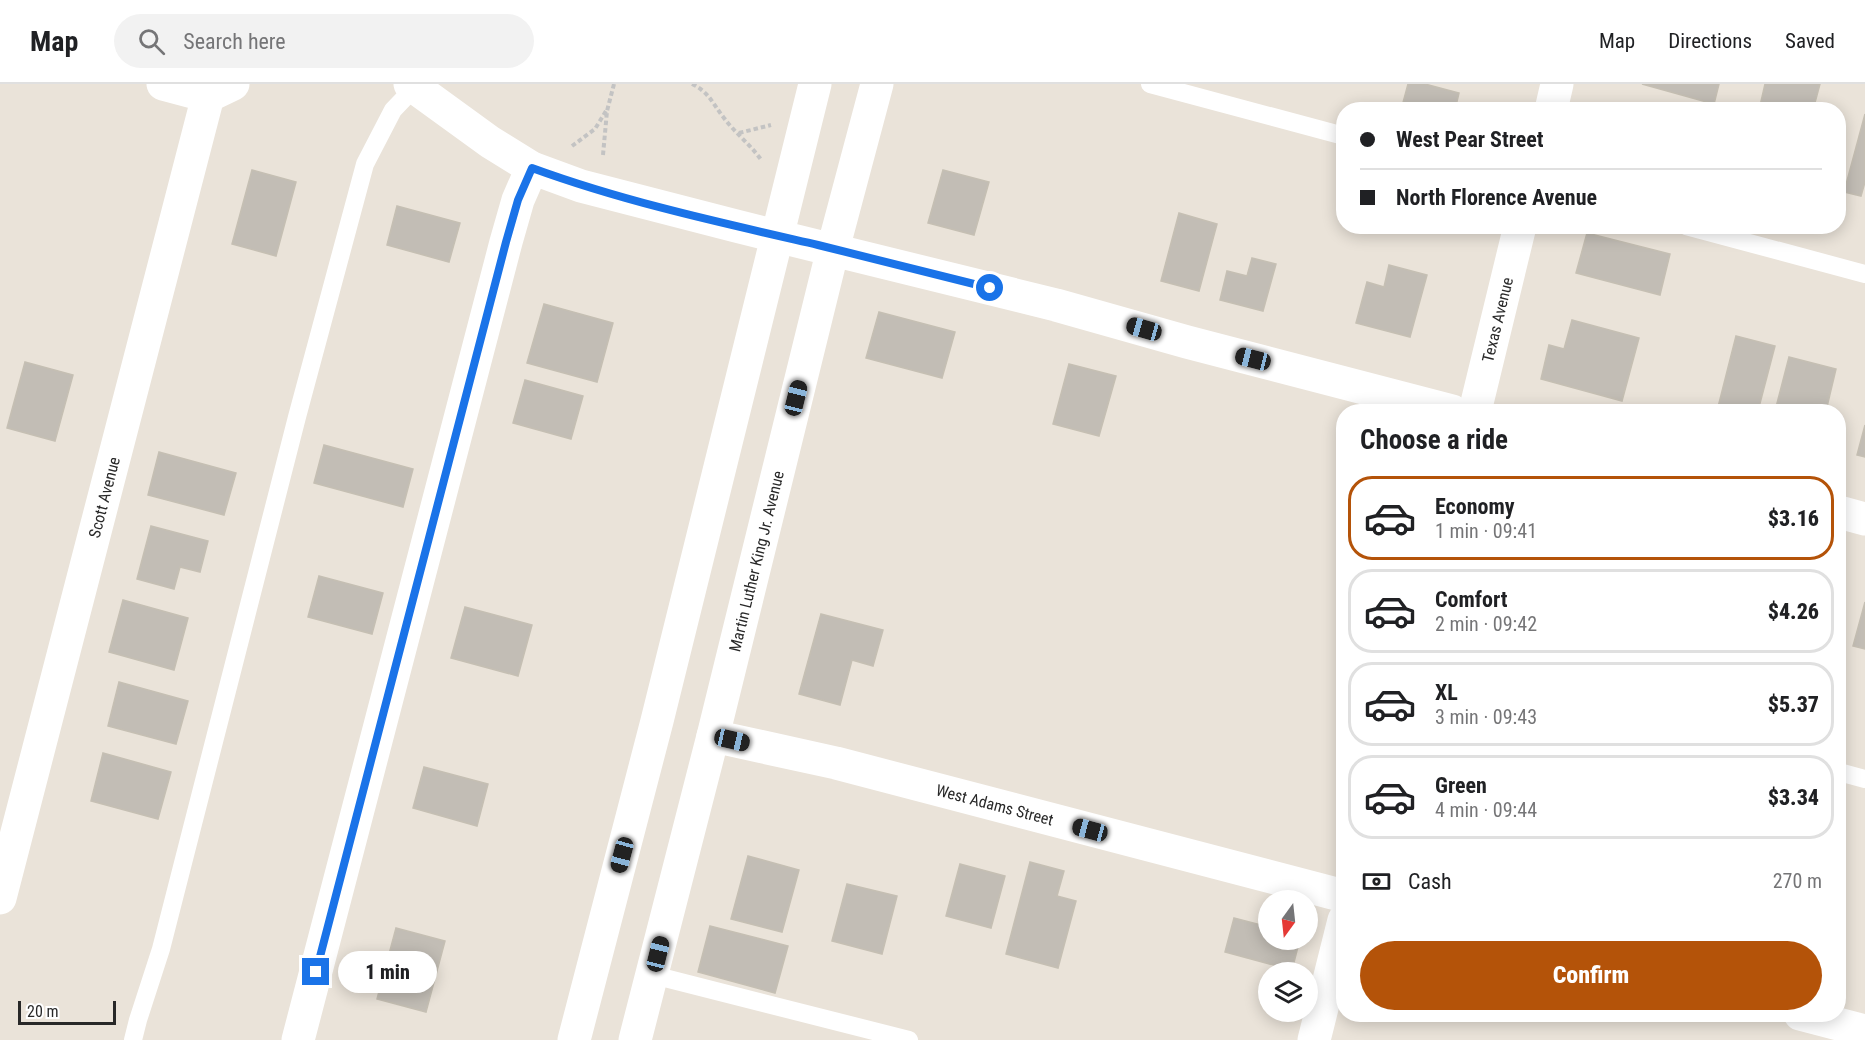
<!DOCTYPE html>
<meta charset="utf-8">
<style>
body{margin:0;font-family:"Roboto Condensed",sans-serif;background:#f2f2f2;color:#202124;height:100vh;display:flex;flex-direction:column;font-size:22px;white-space:nowrap}
*{box-sizing:border-box;margin:0}
p{font-size:20px;color:#757577}
.icon{flex:none;width:33px;height:33px;fill:none;stroke:currentColor;stroke-width:2;stroke-linecap:round;stroke-linejoin:round}
.map{position:relative;flex:1;overflow:hidden}
.panel{position:absolute;left:1336px;top:320px;width:510px;height:618px;display:flex;flex-direction:column;background:#fff;border-radius:24px;box-shadow:0 3px 15px #0003}
.panel>*{flex:none}
.banner{position:absolute;left:1336px;top:18px;width:510px;height:132px;border-radius:24px;box-shadow:0 3px 15px #0003;display:grid;align-content:center;height:132px;padding:0 24px;background:#fff}
.needle{width:39px;rotate:195deg}
.buttons{position:absolute;left:1258px;top:806px;display:grid;gap:12px}
.buttons a{display:grid;place-items:center;width:60px;height:60px;border-radius:50%;background:#fff;box-shadow:0 3px 15px #0003;font-size:30px}
.scale{position:absolute;left:18px;bottom:15px;width:98px;box-sizing:border-box;padding-left:6px;border:3px solid #282828;border-top:0;font-size:16px;line-height:21px;white-space:nowrap;color:#282828;-webkit-text-stroke:4px #fff;paint-order:stroke}
.end{position:absolute;width:27px;height:27px;margin:-14px;border:8px solid #1a73e8;background:#fff;box-shadow:0 0 0 3px #fff}
.from{border-radius:50%}
.bubble{position:absolute;height:42px;border-radius:21px;background:#fff;box-shadow:0 3px 15px #0003;font-size:20px;font-weight:800;line-height:42px;text-align:center}
.car{position:absolute;width:18px;height:36px;margin:-18px -9px;border-radius:8px;box-shadow:0 0 4px 2px #0007;background:linear-gradient(#222 24%,#8ab4d8 0 40%,#222 0 76%,#8ab4d8 0 86%,#222 0)}
.banner b{display:flex;align-items:center;gap:21px;height:57px;font-size:22px}
.banner b+b{border-top:2px solid #e0e0e0}
.banner i{width:15px;height:15px;background:#202124}
ul{padding:0;list-style:none}
li{display:flex;align-items:center;gap:18px;height:84px;margin:0 12px 9px;padding:0 12px;border:3px solid #e0e0e0;border-radius:24px}
li div{flex:1}
li b{display:block;font-size:22px}
li em{font-style:normal;font-weight:800}
li.selected{border-color:#b45309}
li>.icon{width:54px;height:54px;stroke-width:1.5}
h2{padding:0 24px;font-size:27px;line-height:72px}
.pay{display:flex;align-items:center;gap:15px;height:66px;padding:0 24px;font-size:22px}
.pay p{margin-inline-start:auto}
.cta{display:flex;gap:12px;margin-top:auto;padding:12px 24px}
.cta a{flex:1;height:69px;border-radius:36px;background:#b45309;color:#fff;font-size:24px;font-weight:800;line-height:69px;text-align:center}
header{display:flex;align-items:center;gap:36px;box-sizing:border-box;height:84px;padding:0 30px;background:#fff;border-bottom:2px solid #e0e0e0}
header strong{font-size:28px}
nav{display:flex;gap:33px;margin-inline-start:auto;font-size:21px}
.search{width:420px;height:54px;background:#f2f2f2;display:flex;align-items:center;gap:15px;box-sizing:border-box;padding:0 21px;border-radius:33px;color:#757577;font-size:22px}
.map>svg:first-child{display:block}
.building{fill:#c2bdb5;stroke:#c5bfb3;stroke-width:1.5}
.lines{fill:none;stroke-linecap:round;stroke-linejoin:round}
.path{stroke:#c3c3c3;stroke-width:4;stroke-dasharray:4.5 3;stroke-linecap:butt}
.service{stroke:#fff;stroke-width:18}
.minor{stroke:#fff;stroke-width:33}
.tertiary{stroke:#fff;stroke-width:33}
.secondary{stroke:#fff;stroke-width:33}
.route{stroke:#1a73e8;stroke-width:8}
.labels{text-anchor:middle;stroke-width:6;stroke-linejoin:round;paint-order:stroke}
.street-label{font-size:16px;fill:#282828;stroke:#fff}
</style>
<header>
<strong>Map</strong>
<div class="search"><svg class="icon" aria-label="search" viewBox="0 0 24 24"><circle cx="10" cy="10" r="6"/><path d="M15 15l6 6"/></svg>Search here</div>
<nav><a>Map</a><a>Directions</a><a>Saved</a></nav>
</header>
<div class="map">
<svg width="1865" height="956" viewBox="0 0 1865 956">
<rect width="100%" height="100%" fill="#eae3d9"/>
<g class="building">
<path d="M1408,0h17l34,9 -4,17h-54z"/>
<path d="M1642,0h77l-5,20z"/>
<path d="M1765,0h55l-7,26h-54z"/>
<path d="M1865,30v68l-4,14 -17,-4z"/>
<path d="M252,86l44,12 -20,74 -44,-12z"/>
<path d="M943,86l46,12 -15,53 -46,-12z"/>
<path d="M397,122l63,17 -11,39 -62,-17z"/>
<path d="M1179,129l38,11 -18,67 -38,-10z"/>
<path d="M1587,149l83,21 -10,41 -84,-22z"/>
<path d="M1252,174l24,6 -13,47 -43,-11 7,-29 20,5z"/>
<path d="M1389,181l38,10 -17,62 -54,-14 11,-41 17,5z"/>
<path d="M544,220l69,19 -16,59 -70,-19z"/>
<path d="M879,228l76,20 -13,46 -76,-20z"/>
<path d="M1572,236l67,18 -17,63 -81,-22 8,-34 15,4z"/>
<path d="M1736,252l39,10 -17,65h-41z"/>
<path d="M1789,273l47,12 -10,42h-51z"/>
<path d="M25,278l48,13 -18,66 -48,-13z"/>
<path d="M1069,280l47,12 -17,60 -46,-12z"/>
<path d="M525,296l58,16 -12,43 -58,-16z"/>
<path d="M1865,341v32l-8,-2z"/>
<path d="M324,361l89,24 -10,38 -89,-24z"/>
<path d="M159,368l77,21 -12,42 -76,-20z"/>
<path d="M151,442l57,15 -8,31 -20,-5 -6,22 -37,-10z"/>
<path d="M319,492l64,17 -11,41 -64,-17z"/>
<path d="M123,516l65,18 -14,52 -65,-18z"/>
<path d="M1865,518v47l-12,-3z"/>
<path d="M465,523l67,18 -14,51 -67,-18z"/>
<path d="M821,530l62,16 -10,36 -21,-6 -12,45 -41,-11z"/>
<path d="M119,598l69,19 -12,43 -68,-18z"/>
<path d="M103,669l68,19 -13,47 -67,-18z"/>
<path d="M424,683l64,17 -11,42 -64,-18z"/>
<path d="M748,772l51,14 -17,62 -51,-13z"/>
<path d="M1030,778l34,9 -7,25 19,5 -18,67 -52,-14z"/>
<path d="M960,780l45,12 -14,52 -45,-12z"/>
<path d="M847,800l50,12 -15,58 -50,-13z"/>
<path d="M1234,834l35,9v12h31l-8,31 -67,-18z"/>
<path d="M710,842l78,20 -13,47 -77,-21z"/>
<path d="M396,844l49,13 -19,71 -49,-13z"/>
</g>
<g class="lines">
<g class="path">
<path d="M692,0c17,8 21,20 32,34 11,15 27,27 38,43"/>
<path d="M739,49l32,-8"/>
<path d="M572,62l23,-17 11,-18"/>
<path d="M603,71l4,-44 7,-27"/>
</g>
<g class="service">
<path d="M1150,0l194,52"/>
<path d="M1686,142l179,48"/>
<path d="M1839,688l26,7"/>
<path d="M653,891l256,65"/>
<path d="M133,956l5,-20 23,-71 136,-532 68,-253 28,-54 22,-23"/>
</g>
<g class="minor">
<path d="M163,0l45,12"/>
<path d="M208,12l25,-12"/>
<path d="M1551,26l6,-26"/>
<path id="s1" d="M1475,327l45,-185"/>
<path id="s2" d="M713,652l123,27 508,133"/>
<path id="s3" d="M0,814l208,-802"/>
<path d="M1800,930l65,17"/>
<path d="M298,956l208,-798 12,-42 14,-32"/>
<path d="M1314,956l30,-120"/>
</g>
<g class="tertiary">
<path d="M410,0l80,58 42,26 49,18 155,40 320,79 131,37 265,69"/>
<path d="M1839,428l26,7"/>
</g>
<g class="secondary">
<path d="M574,956l83,-319 158,-637"/>
<path id="s4" d="M635,956l78,-304 120,-487 44,-165"/>
</g>
</g>
<g class="lines">
<path class="route" d="M316,888l190,-730 12,-42 14,-32c93,34 190,55 286,77 57,14 114,29 172,43"/>
</g>
<g class="labels">
<g class="street-label">
<text dy="6" stroke="none"><textPath href="#s1" startOffset="94">Texas Avenue</textPath></text>
<text dy="6" stroke="none"><textPath href="#s3" startOffset="414">Scott Avenue</textPath></text>
<text dy="6" stroke="none"><textPath href="#s4" startOffset="494">Martin Luther King Jr. Avenue</textPath></text>
<text dy="6" stroke="none"><textPath href="#s2" startOffset="290">West Adams Street</textPath></text>
</g>
</g>
</svg>
<div class="buttons">
<a><svg class="needle" viewBox="-14 -14 28 28"><path d="M0-13l5 13h-10z" fill="#e53935"/><path d="M0 13l5-13h-10z" fill="#757577"/></svg></a>
<a><svg class="icon" aria-label="layers" viewBox="0 0 24 24"><path d="M12 4l9 5-9 5-9-5zM3 14l9 5 9-5"/></svg></a>
</div>
<div class="scale">20 m</div>
<i class="end from" style="left:990px;top:204px"></i>
<i class="end" style="left:316px;top:888px"></i>
<div class="bubble" style="left:338px;top:867px;width:99px">1 min</div>
<i class="car" style="left:1144px;top:245px;rotate:286deg"></i>
<i class="car" style="left:1253px;top:275px;rotate:284deg"></i>
<i class="car" style="left:796px;top:314px;rotate:14deg"></i>
<i class="car" style="left:732px;top:656px;rotate:103deg"></i>
<i class="car" style="left:1090px;top:746px;rotate:285deg"></i>
<i class="car" style="left:622px;top:771px;rotate:195deg"></i>
<i class="car" style="left:658px;top:870px;rotate:14deg"></i>
<div class="banner">
<b><i class="from"></i>West Pear Street</b>
<b><i></i>North Florence Avenue</b>
</div>
<section class="panel">
<h2>Choose a ride</h2>
<ul>
<li class="selected"><svg class="icon" aria-label="car" viewBox="0 0 24 24"><path d="M5 17H2v-5l4-1 3-4h7l3 4 3 1v5h-3M9 17h6M6 11h13"/><circle cx="7" cy="17" r="2"/><circle cx="17" cy="17" r="2"/></svg><div><b>Economy</b><p>1 min · 09:41</p></div><em>$3.16</em></li>
<li><svg class="icon" aria-label="car" viewBox="0 0 24 24"><path d="M5 17H2v-5l4-1 3-4h7l3 4 3 1v5h-3M9 17h6M6 11h13"/><circle cx="7" cy="17" r="2"/><circle cx="17" cy="17" r="2"/></svg><div><b>Comfort</b><p>2 min · 09:42</p></div><em>$4.26</em></li>
<li><svg class="icon" aria-label="car" viewBox="0 0 24 24"><path d="M5 17H2v-5l4-1 3-4h7l3 4 3 1v5h-3M9 17h6M6 11h13"/><circle cx="7" cy="17" r="2"/><circle cx="17" cy="17" r="2"/></svg><div><b>XL</b><p>3 min · 09:43</p></div><em>$5.37</em></li>
<li><svg class="icon" aria-label="car" viewBox="0 0 24 24"><path d="M5 17H2v-5l4-1 3-4h7l3 4 3 1v5h-3M9 17h6M6 11h13"/><circle cx="7" cy="17" r="2"/><circle cx="17" cy="17" r="2"/></svg><div><b>Green</b><p>4 min · 09:44</p></div><em>$3.34</em></li>
</ul>
<div class="pay"><svg class="icon" aria-label="cash" viewBox="0 0 24 24"><path d="M3 7h18v10H3z"/><circle cx="12" cy="12" r="2"/></svg>Cash<p>270 m</p></div>
<div class="cta"><a>Confirm</a></div>
</section>
</div>
